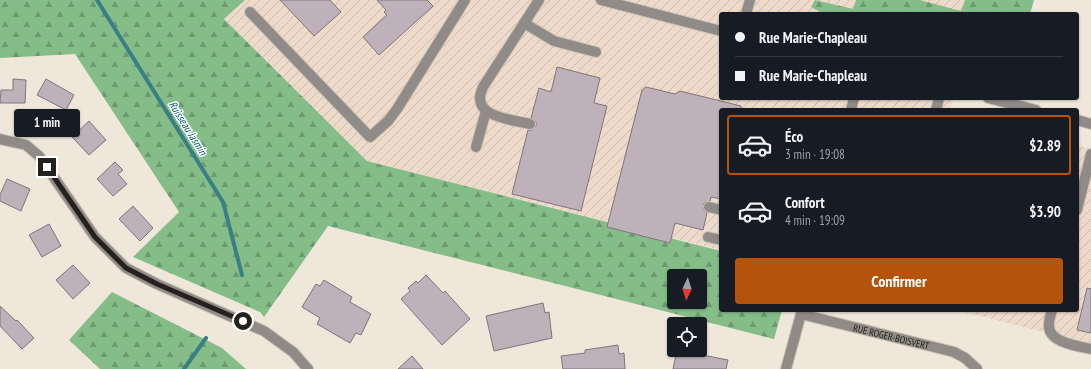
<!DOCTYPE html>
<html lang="fr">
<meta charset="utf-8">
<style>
body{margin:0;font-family:"PT Sans Narrow",sans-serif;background:#20242c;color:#f1f3f6;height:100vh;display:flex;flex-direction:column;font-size:15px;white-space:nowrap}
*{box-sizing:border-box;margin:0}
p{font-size:13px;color:#9ea1a6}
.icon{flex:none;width:22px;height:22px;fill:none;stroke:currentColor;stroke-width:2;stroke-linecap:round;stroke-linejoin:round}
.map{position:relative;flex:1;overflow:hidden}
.details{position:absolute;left:719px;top:108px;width:360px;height:204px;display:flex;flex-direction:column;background:#171b24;border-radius:4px;box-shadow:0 1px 3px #0004}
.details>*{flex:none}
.hud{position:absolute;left:719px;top:12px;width:360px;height:88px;border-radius:4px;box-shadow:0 1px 3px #0004;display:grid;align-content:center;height:88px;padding:0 16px;background:#171b24}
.needle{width:26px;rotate:184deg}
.fabs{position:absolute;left:667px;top:269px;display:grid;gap:8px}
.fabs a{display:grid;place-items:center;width:40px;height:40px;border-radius:4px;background:#171b24;box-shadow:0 1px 3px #0004;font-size:20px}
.end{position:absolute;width:18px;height:18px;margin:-9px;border:5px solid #25221e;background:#fff;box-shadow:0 0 0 2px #fff}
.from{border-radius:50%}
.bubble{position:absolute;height:28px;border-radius:4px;background:#171b24;box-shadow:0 1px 3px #0004;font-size:13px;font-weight:800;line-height:28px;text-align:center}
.hud b{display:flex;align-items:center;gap:14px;height:38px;font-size:15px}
.hud b+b{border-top:1px solid #363941}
.hud i{width:10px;height:10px;background:#f1f3f6}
ul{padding:7px 0 0;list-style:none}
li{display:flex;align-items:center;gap:12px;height:60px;margin:0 8px 6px;padding:0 8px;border:2px solid transparent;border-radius:4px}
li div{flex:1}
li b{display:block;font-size:15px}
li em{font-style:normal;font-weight:800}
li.active{border-color:#b45309}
li>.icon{width:36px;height:36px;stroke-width:1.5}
.cta{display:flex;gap:8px;margin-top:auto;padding:8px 16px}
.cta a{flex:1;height:46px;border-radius:4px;background:#b45309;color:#fff;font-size:16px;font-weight:800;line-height:46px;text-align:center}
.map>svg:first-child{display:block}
.industrial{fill:url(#industrial-furrows)}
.forest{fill:url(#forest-firs);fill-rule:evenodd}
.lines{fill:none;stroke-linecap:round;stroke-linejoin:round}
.stream{stroke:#397f86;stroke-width:4}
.building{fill:#bfb1b9;stroke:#81747c}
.minor-casing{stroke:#cbc4b8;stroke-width:12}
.minor{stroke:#908b87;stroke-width:10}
.route{stroke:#25221e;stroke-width:5}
.labels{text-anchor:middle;stroke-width:3;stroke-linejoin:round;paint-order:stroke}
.street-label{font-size:10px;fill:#25221e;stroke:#fff}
.water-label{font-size:11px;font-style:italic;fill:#035d66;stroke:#fff}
</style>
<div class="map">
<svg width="1091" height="369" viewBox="0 0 1091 369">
<defs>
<pattern id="industrial-furrows" width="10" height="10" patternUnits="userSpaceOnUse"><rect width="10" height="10" fill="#eddaca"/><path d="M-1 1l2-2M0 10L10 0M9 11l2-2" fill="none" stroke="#cbbbad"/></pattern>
<pattern id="forest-firs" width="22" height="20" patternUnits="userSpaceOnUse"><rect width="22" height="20" fill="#85bd89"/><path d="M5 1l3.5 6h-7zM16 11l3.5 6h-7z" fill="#6d996f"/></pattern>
</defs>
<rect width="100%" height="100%" fill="#efe7da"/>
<g class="industrial">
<path d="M245,0h736l-4,14h-256v84h233l-4,12h-229v140l-354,-89 -143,-142z"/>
<path d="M1077,145l14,4v195l-134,-34h120z"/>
</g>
<g class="forest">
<path d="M0,0h245l-21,19 143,142 354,90v59h61l-8,29 -446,-113 -64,91 -4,-5 -127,-55 46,-45 -104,-158 -75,4zM674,276h26v26h-26z"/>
<path d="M815,0l38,9 3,-9h64l41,11 4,-11h69l-4,14h-206l-13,-7z"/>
<path d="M112,292l110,56 24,21h-146l-31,-29z"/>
</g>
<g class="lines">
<g class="stream">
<path d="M97,0l126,202 19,73"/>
<path d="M184,369l22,-31"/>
</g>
</g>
<g class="building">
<path d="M280,0h50l11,12 -27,24z"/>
<path d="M377,0h50l6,6 -54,49 -16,-18 24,-22 -3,-3 2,-2z"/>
<path d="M557,67l43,11 -6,25 13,3 -26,105 -69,-17 16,-64h4l4,-4v-4l-5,-4 8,-30 12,4z"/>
<path d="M13,79l13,1 -1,23h-25l1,-13h12z"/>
<path d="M46,79l28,16 -8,15 -29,-15z"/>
<path d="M646,87l29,7 5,-3 61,15v4h-20v89l-10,-2 -1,4 -6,2 -1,6 4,4 -4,17 -28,-7 -5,20 -63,-16 35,-137z"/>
<path d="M89,121l17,19 -17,15 -17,-18z"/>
<path d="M115,162l8,8 -5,4 9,10 -14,12 -16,-17z"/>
<path d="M7,179l23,10 -9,22 -21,-10v-6z"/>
<path d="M133,206l20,22 -13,13 -21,-22z"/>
<path d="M49,224l12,22 -19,11 -13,-22z"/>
<path d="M73,265l17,18 -17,16 -17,-19z"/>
<path d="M426,275l17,18 2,-2 25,28 -28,26 -41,-46 9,-8 -2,-3 8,-7 2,2z"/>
<path d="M324,280l28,17 -2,5 21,12 -10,21 -5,-2 -6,10 -33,-19 3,-6 -18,-11 14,-23 4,2z"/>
<path d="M1087,288l4,1v44l-14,-3z"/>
<path d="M543,303l2,10 4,-1 3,26 -58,13 -8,-35z"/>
<path d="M0,306l16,15 1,-1 17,18 -12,11 -22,-23z"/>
<path d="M618,345l1,9 5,-1 1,16h-62l-2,-13 24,-3v-3z"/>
<path d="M677,350l51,10 -2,9h-53z"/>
<path d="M412,356l11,13h-25z"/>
</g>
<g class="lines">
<defs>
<g id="minor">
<path d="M601,0l120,31"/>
<path d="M250,12l120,125 18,-16 9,-12 68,-109"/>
<path d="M746,14l4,-14"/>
<path d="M524,23l30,18 42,11"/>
<path d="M988,98l48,12"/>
<path d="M851,110l3,-12"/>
<path d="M936,110l3,-12"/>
<path d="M1077,120l14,4"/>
<path d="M530,124c-20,-5 -61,-7 -47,-37l56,-87"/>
<path d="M0,139l26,6 13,11 56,81 31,31 31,16 107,47 29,21 15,17"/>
<path d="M476,147l10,-36"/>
<path d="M709,207l12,3"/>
<path d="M1077,210l14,-56"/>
<path d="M708,237l13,3"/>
<path d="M1052,310c-1,5 -4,11 -3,16 0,17 30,20 42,23"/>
<path id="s1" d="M801,314l153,38 11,6 12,11"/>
<path d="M786,369l16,-59"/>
</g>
</defs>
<use href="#minor" class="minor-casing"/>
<use href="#minor" class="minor"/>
</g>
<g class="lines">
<path class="route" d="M47,167l48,70 31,31 31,16 86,37"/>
</g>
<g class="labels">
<g class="street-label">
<text dy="4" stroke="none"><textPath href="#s1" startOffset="93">RUE ROGER-BOISVERT</textPath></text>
</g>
<g class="water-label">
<text transform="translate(188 128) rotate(58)" y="4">Ruisseau Jasmin</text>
</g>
</g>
</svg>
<div class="fabs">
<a><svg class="needle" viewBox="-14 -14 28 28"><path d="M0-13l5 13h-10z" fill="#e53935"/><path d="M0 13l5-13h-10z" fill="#9ea1a6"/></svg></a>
<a><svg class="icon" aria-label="locate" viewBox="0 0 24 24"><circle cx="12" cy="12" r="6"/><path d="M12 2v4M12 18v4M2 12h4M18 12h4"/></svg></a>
</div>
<i class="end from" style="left:243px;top:321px"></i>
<i class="end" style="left:47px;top:167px"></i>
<div class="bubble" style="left:14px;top:109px;width:66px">1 min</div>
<div class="hud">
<b><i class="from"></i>Rue Marie-Chapleau</b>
<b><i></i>Rue Marie-Chapleau</b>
</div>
<section class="details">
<ul>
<li class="active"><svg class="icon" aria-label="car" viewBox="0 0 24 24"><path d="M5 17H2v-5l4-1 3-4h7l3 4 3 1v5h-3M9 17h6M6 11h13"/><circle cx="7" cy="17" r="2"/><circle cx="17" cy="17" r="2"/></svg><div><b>Éco</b><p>3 min · 19:08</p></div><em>$2.89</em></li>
<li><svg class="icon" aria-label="car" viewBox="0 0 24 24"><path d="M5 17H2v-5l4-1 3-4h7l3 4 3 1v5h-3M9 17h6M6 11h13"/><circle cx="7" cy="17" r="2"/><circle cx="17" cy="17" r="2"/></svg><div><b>Confort</b><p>4 min · 19:09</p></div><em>$3.90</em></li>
</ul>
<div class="cta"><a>Confirmer</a></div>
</section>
</div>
